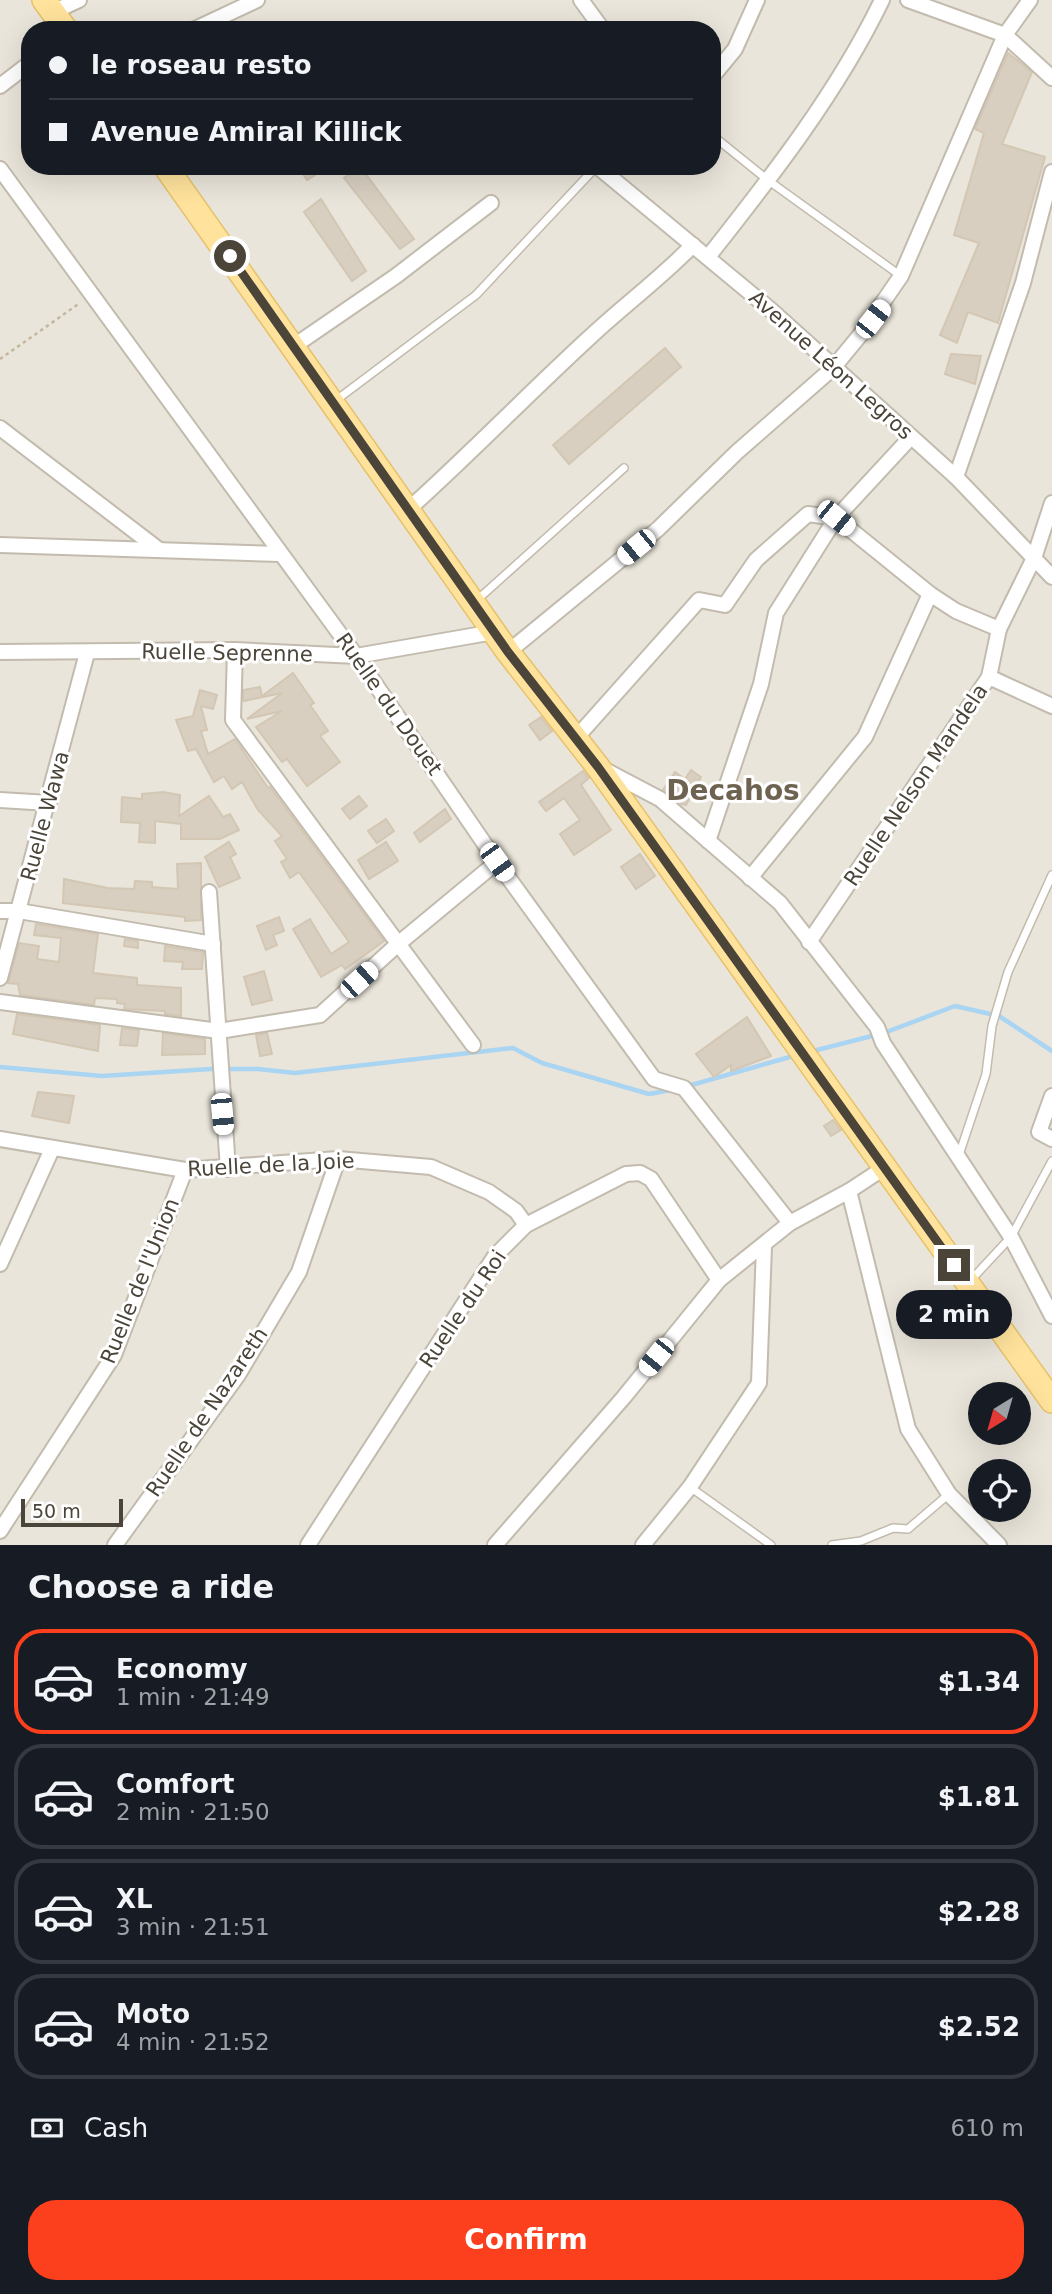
<!DOCTYPE html>
<meta charset="utf-8">
<style>
body{margin:0;font-family:"DejaVu Sans",sans-serif;background:#20242c;color:#f1f3f6;height:100vh;display:flex;flex-direction:column;font-size:26px;white-space:nowrap}
*{box-sizing:border-box;margin:0}
p{font-size:23px;color:#9ea1a6}
.icon{flex:none;width:38px;height:38px;fill:none;stroke:currentColor;stroke-width:2;stroke-linecap:round;stroke-linejoin:round}
.map{position:relative;height:1545px;overflow:hidden}
.panel{display:flex;flex-direction:column;background:#171b24;flex:1}
.panel>*{flex:none}
.top-card{position:absolute;left:21px;top:21px;width:700px;height:154px;border-radius:28px;box-shadow:0 7px 28px #0002;display:grid;align-content:center;height:154px;padding:0 28px;background:#171b24}
.needle{width:46px;rotate:217deg}
.tools{position:absolute;left:968px;top:1382px;display:grid;gap:14px}
.tools a{display:grid;place-items:center;width:63px;height:63px;border-radius:50%;background:#171b24;box-shadow:0 7px 28px #0002;font-size:35px}
.scale{position:absolute;left:21px;bottom:18px;width:102px;box-sizing:border-box;padding-left:7px;border:4px solid #4b4439;border-top:0;font-size:19px;line-height:24px;white-space:nowrap;color:#4b4439;-webkit-text-stroke:5px #fff;paint-order:stroke}
.end{position:absolute;width:32px;height:32px;margin:-16px;border:9px solid #4b4439;background:#fff;box-shadow:0 0 0 4px #fff}
.from{border-radius:50%}
.bubble{position:absolute;height:49px;border-radius:24px;background:#171b24;box-shadow:0 7px 28px #0002;font-size:23px;font-weight:800;line-height:49px;text-align:center}
.car{position:absolute;width:21px;height:42px;margin:-21px -10px;border-radius:9px;box-shadow:0 0 5px 2px #0007;background:linear-gradient(#fff 24%,#345 0 40%,#fff 0 76%,#345 0 86%,#fff 0)}
.top-card b{display:flex;align-items:center;gap:24px;height:66px;font-size:26px}
.top-card b+b{border-top:2px solid #363941}
.top-card i{width:18px;height:18px;background:#f1f3f6}
ul{padding:0;list-style:none}
li{display:flex;align-items:center;gap:21px;height:105px;margin:0 14px 10px;padding:0 14px;border:4px solid #363941;border-radius:28px}
li div{flex:1}
li b{display:block;font-size:26px}
li em{font-style:normal;font-weight:800}
li.active{border-color:#fc3f1d}
li>.icon{width:63px;height:63px;stroke-width:1.5}
h2{padding:0 28px;font-size:32px;line-height:84px}
.pay{display:flex;align-items:center;gap:18px;height:77px;padding:0 28px;font-size:26px}
.pay p{margin-inline-start:auto}
.primary-button{display:flex;gap:14px;margin-top:auto;padding:14px 28px}
.primary-button a{flex:1;height:80px;border-radius:28px;background:#fc3f1d;color:#fff;font-size:28px;font-weight:800;line-height:80px;text-align:center}
.map>svg:first-child{display:block}
.residential{fill:#eae5da;fill-rule:evenodd}
.lines{fill:none;stroke-linecap:round;stroke-linejoin:round}
.stream{stroke:#a9d4f2;stroke-width:4.5}
.building{fill:#d8cfc1;stroke:#d3c7b4;stroke-width:2}
.service-casing{stroke:#c2bbae;stroke-width:10}
.minor-casing{stroke:#c2bbae;stroke-width:18}
.primary-casing{stroke:#e6c16a;stroke-width:26}
.path{stroke:#c4b79f;stroke-width:2.5;stroke-dasharray:3.5 3.5;stroke-linecap:butt}
.service{stroke:#fff;stroke-width:7}
.minor{stroke:#fff;stroke-width:14}
.primary{stroke:#ffe39c;stroke-width:23}
.route{stroke:#4b4439;stroke-width:9}
.labels{text-anchor:middle;stroke-width:6;stroke-linejoin:round;paint-order:stroke}
.street-label{font-size:21px;fill:#4b4439;stroke:#fff}
.district-label{font-size:28px;font-weight:bold;fill:#6e6250;stroke:#fff}
</style>
<div class="map">
<svg width="1052" height="1545" viewBox="0 0 1052 1545">
<rect width="100%" height="100%" fill="#f6f3ec"/>
<path class="residential" d="M0,0h1052v1545h-1052zM30,30h682v136h-682zM980,1395h38v38h-38zM980,1472h38v38h-38z"/>
<g class="lines">
<g class="stream">
<path d="M813,1051l71,-18 71,-27 44,10 53,35"/>
<path d="M0,1067l102,9 109,-7h47l37,4 218,-25 29,15 107,31 22,-4"/>
<path d="M688,1086l109,-31"/>
</g>
</g>
<g class="building">
<path d="M1008,53l24,19 -30,72 43,13 -47,166 -30,-11 -11,31 -17,-8 39,-92 -25,-8 30,-102 -9,-4z"/>
<path d="M298,166h31l-22,14z"/>
<path d="M360,166l54,73 -14,10 -56,-71z"/>
<path d="M321,199l45,72 -14,10 -48,-69z"/>
<path d="M665,348l16,19 -112,97 -16,-19z"/>
<path d="M951,354l30,2 -6,28 -30,-10z"/>
<path d="M293,673l21,30 -4,2 18,26 -8,5 20,26 -33,24 -20,-27 -5,3 -26,-35 26,-16 -35,8 35,-26 -38,8 -1,-3v-8l17,-3 2,9z"/>
<path d="M200,690l17,5 -4,14 -12,-3 6,24 -6,1 7,23 27,-15 33,49 2,-1 114,154 -39,28 -3,-4 -21,12 -28,-48 17,-10 21,35 18,-12 -50,-70 -9,6 -9,-16 6,-3 -12,-18 7,-5 -24,-26 -16,-28 -10,7 -8,-13 -10,6 -18,-33 -8,2 -12,-31 17,-4z"/>
<path d="M541,717l11,14 -12,9 -11,-15z"/>
<path d="M691,770l10,7 -15,28 -5,-1 -18,-14 12,-18 10,7z"/>
<path d="M583,771l6,7 -8,7 30,45 -37,25 -14,-21 20,-14 -16,-22 -18,13 -7,-9z"/>
<path d="M163,792l17,3 -1,21 30,-20 14,21 7,-3 9,16 -19,9h-39v-15l-26,-3v22l-16,-1 1,-19 -19,-1 1,-25 20,2v-5z"/>
<path d="M359,796l8,10 -17,13 -8,-10z"/>
<path d="M445,809l6,10 -31,23 -6,-9z"/>
<path d="M386,819l8,12 -17,12 -9,-12z"/>
<path d="M229,842l7,12 -6,3 10,21 -21,9 -14,-30z"/>
<path d="M386,842l12,19 -29,18 -11,-19z"/>
<path d="M640,854l15,22 -19,13 -15,-22z"/>
<path d="M201,863v57l-16,1v-4l-122,-14 1,-24 44,9 26,1 1,-8 17,1v5l26,2 -1,-25z"/>
<path d="M279,917l5,14 -11,4 4,10 -11,5 -9,-24z"/>
<path d="M36,924l62,10 -5,39 44,5v7l44,3v28l-16,-2v-3l-41,-2 1,-5 -8,-1v-4l-22,-1 -1,7 -74,-10 -2,-11 -10,-1 11,-40 20,3 -2,13 22,3 2,-24 -27,-3z"/>
<path d="M125,939l13,2v7l-14,-2z"/>
<path d="M165,946l38,6 -1,17h-20l1,-7 -19,-1z"/>
<path d="M264,971l8,29 -20,5 -8,-28z"/>
<path d="M17,1014l83,11 -2,26 -85,-17z"/>
<path d="M747,1017l24,39 -40,15v-6l-17,12 -18,-23z"/>
<path d="M122,1028l17,2 -2,16 -17,-1z"/>
<path d="M163,1033l42,6v15l-43,1z"/>
<path d="M267,1033l5,21 -12,2 -4,-21z"/>
<path d="M38,1092l36,4 -5,27 -37,-7z"/>
<path d="M833,1120l8,10 -10,6 -7,-10z"/>
</g>
<g class="lines">
<defs>
<g id="service">
<path d="M712,135l57,46 132,95"/>
<path d="M335,401l141,-106 121,-129"/>
<path d="M477,600l147,-132"/>
<path d="M959,1155l27,-81 6,-48 16,-54 44,-97"/>
<path d="M970,1281l41,-44 41,-76"/>
<path d="M690,1487l81,58"/>
<path d="M832,1545l29,-4 32,-13 15,1 41,-35"/>
</g>
<g id="minor">
<path d="M581,0l22,30"/>
<path d="M908,0l97,35 47,43"/>
<path d="M53,12l26,-12"/>
<path d="M193,30l64,-30"/>
<path d="M712,77l23,-28 22,-49"/>
<path d="M0,86l30,-23"/>
<path d="M597,166l175,145 184,166 96,100"/>
<path d="M0,169l356,487 141,206 157,217 30,9 106,135"/>
<path d="M708,257c64,-81 129,-164 174,-257"/>
<path d="M294,346l102,-70 95,-73"/>
<path d="M0,428l158,121"/>
<path d="M956,477l67,-194 29,-111"/>
<path d="M410,508c61,-55 118,-114 179,-170 34,-32 71,-59 104,-93"/>
<path d="M0,545l280,9"/>
<path d="M235,650l-2,70 240,325"/>
<path d="M0,652l235,-2 121,6 138,-24"/>
<path d="M508,652l150,-123 79,-77 96,-84 28,-34 40,-58 104,-241 25,-35"/>
<path d="M989,677l63,29"/>
<path d="M576,738l123,-138 26,5 31,-45 52,-46 28,4 94,76 26,17 43,18"/>
<path d="M603,769l57,30 120,104 97,124 6,16 128,194 41,79"/>
<path d="M0,800l49,3"/>
<path d="M708,841l53,-157 15,-71 60,-95 75,-81"/>
<path d="M750,878l115,-141 65,-143"/>
<path d="M209,892l19,277"/>
<path d="M0,911h19l194,33"/>
<path d="M809,942l180,-265 10,-48 35,-71 18,-55"/>
<path d="M0,978l87,-325"/>
<path d="M0,1002l219,29 101,-16 78,-71 99,-82"/>
<path d="M1052,1096l-13,36 13,7"/>
<path d="M0,1139l185,31 153,-11 93,8 58,25 27,19 10,14"/>
<path d="M849,1191l59,238 41,65 50,51"/>
<path d="M0,1264l52,-115"/>
<path d="M0,1531l114,-176 71,-185"/>
<path d="M115,1545l123,-170 61,-103 39,-113"/>
<path d="M308,1545l187,-289 31,-31 100,-51 14,-1 11,6 68,101"/>
<path d="M495,1545l129,-148 95,-117 71,-57 59,-32 35,-23"/>
<path d="M643,1545l47,-58 69,-104 5,-137"/>
</g>
<g id="primary">
<path d="M44,0l22,30"/>
<path d="M165,166l343,486 90,115 454,634"/>
</g>
</defs>
<use href="#service" class="service-casing"/>
<use href="#minor" class="minor-casing"/>
<use href="#primary" class="primary-casing"/>
<path class="path" d="M0,359l80,-56"/>
<use href="#service" class="service"/>
<use href="#minor" class="minor"/>
<use href="#primary" class="primary"/>
</g>
<g class="lines">
<path class="route" d="M230,256l278,396 90,115 356,498"/>
</g>
<g class="labels">
<g class="street-label">
<text transform="translate(831 365) rotate(42)" y="7">Avenue Léon Legros</text>
<text transform="translate(227 653) rotate(1)" y="7">Ruelle Seprenne</text>
<text transform="translate(389 704) rotate(55)" y="7">Ruelle du Douet</text>
<text transform="translate(916 785) rotate(-56)" y="7">Ruelle Nelson Mandela</text>
<text transform="translate(45 816) rotate(-75)" y="7">Ruelle Wawa</text>
<text transform="translate(271 1165) rotate(-3)" y="7">Ruelle de la Joie</text>
<text transform="translate(140 1281) rotate(-68)" y="7">Ruelle de l'Union</text>
<text transform="translate(463 1309) rotate(-56)" y="7">Ruelle du Roi</text>
<text transform="translate(207 1412) rotate(-56)" y="7">Ruelle de Nazareth</text>
</g>
<g class="district-label">
<text x="733" y="800">Decahos</text>
</g>
</g>
</svg>
<div class="tools">
<a><svg class="needle" viewBox="-14 -14 28 28"><path d="M0-13l5 13h-10z" fill="#e53935"/><path d="M0 13l5-13h-10z" fill="#9ea1a6"/></svg></a>
<a><svg class="icon" aria-label="locate" viewBox="0 0 24 24"><circle cx="12" cy="12" r="6"/><path d="M12 2v4M12 18v4M2 12h4M18 12h4"/></svg></a>
</div>
<div class="scale">50 m</div>
<i class="end from" style="left:230px;top:256px"></i>
<i class="end" style="left:954px;top:1265px"></i>
<div class="bubble" style="left:896px;top:1290px;width:116px">2 min</div>
<i class="car" style="left:873px;top:319px;rotate:38deg"></i>
<i class="car" style="left:836px;top:518px;rotate:129deg"></i>
<i class="car" style="left:636px;top:547px;rotate:231deg"></i>
<i class="car" style="left:497px;top:862px;rotate:144deg"></i>
<i class="car" style="left:359px;top:980px;rotate:48deg"></i>
<i class="car" style="left:222px;top:1114px;rotate:175deg"></i>
<i class="car" style="left:656px;top:1357px;rotate:219deg"></i>
<div class="top-card">
<b><i class="from"></i>le roseau resto</b>
<b><i></i>Avenue Amiral Killick</b>
</div>
</div>
<section class="panel">
<h2>Choose a ride</h2>
<ul>
<li class="active"><svg class="icon" aria-label="car" viewBox="0 0 24 24"><path d="M5 17H2v-5l4-1 3-4h7l3 4 3 1v5h-3M9 17h6M6 11h13"/><circle cx="7" cy="17" r="2"/><circle cx="17" cy="17" r="2"/></svg><div><b>Economy</b><p>1 min · 21:49</p></div><em>$1.34</em></li>
<li><svg class="icon" aria-label="car" viewBox="0 0 24 24"><path d="M5 17H2v-5l4-1 3-4h7l3 4 3 1v5h-3M9 17h6M6 11h13"/><circle cx="7" cy="17" r="2"/><circle cx="17" cy="17" r="2"/></svg><div><b>Comfort</b><p>2 min · 21:50</p></div><em>$1.81</em></li>
<li><svg class="icon" aria-label="car" viewBox="0 0 24 24"><path d="M5 17H2v-5l4-1 3-4h7l3 4 3 1v5h-3M9 17h6M6 11h13"/><circle cx="7" cy="17" r="2"/><circle cx="17" cy="17" r="2"/></svg><div><b>XL</b><p>3 min · 21:51</p></div><em>$2.28</em></li>
<li><svg class="icon" aria-label="car" viewBox="0 0 24 24"><path d="M5 17H2v-5l4-1 3-4h7l3 4 3 1v5h-3M9 17h6M6 11h13"/><circle cx="7" cy="17" r="2"/><circle cx="17" cy="17" r="2"/></svg><div><b>Moto</b><p>4 min · 21:52</p></div><em>$2.52</em></li>
</ul>
<div class="pay"><svg class="icon" aria-label="cash" viewBox="0 0 24 24"><path d="M3 7h18v10H3z"/><circle cx="12" cy="12" r="2"/></svg>Cash<p>610 m</p></div>
<div class="primary-button"><a>Confirm</a></div>
</section>
